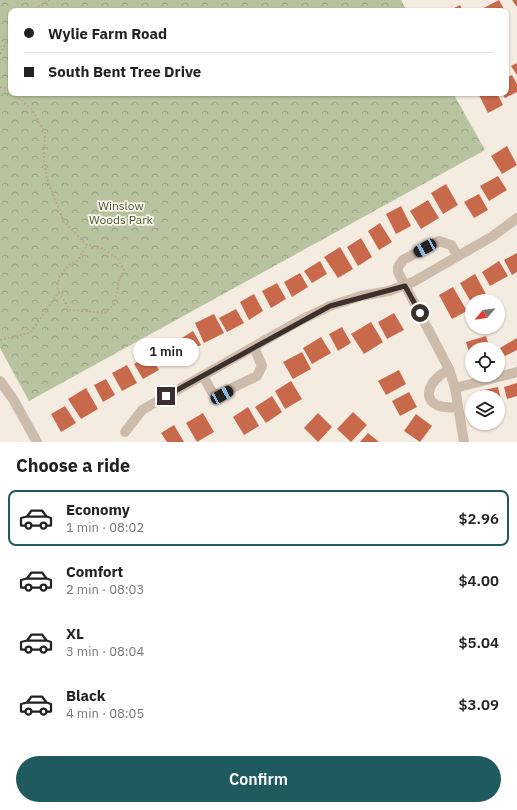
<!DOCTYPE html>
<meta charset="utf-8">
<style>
body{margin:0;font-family:"IBM Plex Sans",sans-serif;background:#f6f6f6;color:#222;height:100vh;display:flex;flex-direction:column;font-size:15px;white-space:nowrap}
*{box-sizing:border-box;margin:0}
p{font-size:13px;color:#767676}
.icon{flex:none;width:22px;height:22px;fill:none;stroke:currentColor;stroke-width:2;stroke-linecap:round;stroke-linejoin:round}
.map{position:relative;height:442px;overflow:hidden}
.drawer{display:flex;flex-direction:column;background:#fff;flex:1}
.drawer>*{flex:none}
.guide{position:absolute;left:8px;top:8px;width:501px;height:88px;border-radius:8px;box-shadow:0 1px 3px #0004;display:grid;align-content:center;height:88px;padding:0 16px;background:#fff}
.needle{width:26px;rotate:241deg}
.tools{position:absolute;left:465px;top:294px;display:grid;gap:8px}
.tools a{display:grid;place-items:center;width:40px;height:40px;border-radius:50%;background:#fff;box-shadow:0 1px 3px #0004;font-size:20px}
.end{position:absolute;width:18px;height:18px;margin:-9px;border:5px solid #3b302b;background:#fff;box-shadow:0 0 0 2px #fff}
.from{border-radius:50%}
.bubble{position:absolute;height:28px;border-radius:14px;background:#fff;box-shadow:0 1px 3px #0004;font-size:13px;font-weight:600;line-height:28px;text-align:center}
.car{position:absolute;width:12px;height:24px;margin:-12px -6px;border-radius:5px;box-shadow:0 0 3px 1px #0007;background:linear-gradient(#222 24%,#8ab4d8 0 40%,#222 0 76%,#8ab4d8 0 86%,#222 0)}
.guide b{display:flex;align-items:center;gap:14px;height:38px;font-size:15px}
.guide b+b{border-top:1px solid #e0e0e0}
.guide i{width:10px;height:10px;background:#222}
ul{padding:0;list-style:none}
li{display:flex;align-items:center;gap:12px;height:56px;margin:0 8px 6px;padding:0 8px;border:2px solid transparent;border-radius:8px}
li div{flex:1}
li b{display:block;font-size:15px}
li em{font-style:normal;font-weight:600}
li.selected{border-color:#1f5a5e}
li>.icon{width:36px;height:36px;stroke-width:1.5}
h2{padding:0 16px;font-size:18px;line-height:48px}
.cta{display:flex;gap:8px;margin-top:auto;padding:8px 16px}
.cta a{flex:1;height:46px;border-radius:24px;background:#1f5a5e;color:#fff;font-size:16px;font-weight:600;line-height:46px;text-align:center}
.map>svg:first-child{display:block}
.park{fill:url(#park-crowns)}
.building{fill:#c8694b}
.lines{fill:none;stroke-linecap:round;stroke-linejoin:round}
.path{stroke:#b9a596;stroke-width:2;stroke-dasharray:2 2;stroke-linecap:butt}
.street{stroke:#cdbbac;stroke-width:10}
.route{stroke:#3b302b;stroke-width:5}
.labels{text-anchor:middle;stroke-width:3.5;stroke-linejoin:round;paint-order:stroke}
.park-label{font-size:12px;fill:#4a5a2e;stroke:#fbf5ee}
</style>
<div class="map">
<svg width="517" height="442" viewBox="0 0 517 442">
<defs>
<pattern id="park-crowns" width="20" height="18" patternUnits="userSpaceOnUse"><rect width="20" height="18" fill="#b8c4a0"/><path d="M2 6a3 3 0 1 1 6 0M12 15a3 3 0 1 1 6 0" fill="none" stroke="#97a083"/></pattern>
</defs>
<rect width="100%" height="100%" fill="#f4ebe1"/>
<path class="park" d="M0,0h401l6,11h-396v82h442l32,57 -456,251 -29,-53z"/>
<g class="building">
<path d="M499,0l6,11h-24l-1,-1z"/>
<path d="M512,0h5v7z"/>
<path d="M460,5l3,6h-15z"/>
<path d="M517,63v12l-6,-9z"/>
<path d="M512,75l5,9v8l-12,6 -4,-5h5v-15z"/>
<path d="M478,93h19l6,12 -15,8z"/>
<path d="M507,146l10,19 -15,9 -11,-18z"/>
<path d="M498,176l9,14 -18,11 -9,-15z"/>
<path d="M446,184l12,21 -15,9 -12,-21z"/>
<path d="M479,194l9,16 -14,8 -10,-16z"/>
<path d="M428,200l11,18 -18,11 -11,-18z"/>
<path d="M401,206l10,20 -15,8 -10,-20z"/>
<path d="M380,223l12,19 -13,8 -11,-19z"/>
<path d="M361,238l11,19 -14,9 -11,-19z"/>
<path d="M340,247l13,22 -15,9 -14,-21z"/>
<path d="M517,253v19l-5,3 -8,-15z"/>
<path d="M320,261l7,13 -15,9 -8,-12z"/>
<path d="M499,261l9,15 -18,10 -8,-14z"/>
<path d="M300,273l8,14 -16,10 -8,-15z"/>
<path d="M475,274l12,22 -8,5h-7v3l-12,-21z"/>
<path d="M277,283l9,16 -15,9 -9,-17z"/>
<path d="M453,287l14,24 -15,8 -13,-24z"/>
<path d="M254,294l9,17 -14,9 -9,-18z"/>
<path d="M236,309l8,14 -17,9 -8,-14z"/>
<path d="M394,313l10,17 -17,9 -9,-17z"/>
<path d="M214,314l10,19 -20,10 -9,-20z"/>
<path d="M371,322l12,20 -19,12 -13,-20z"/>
<path d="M342,327l9,16 -13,8 -9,-17z"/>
<path d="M193,331l8,14 -16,9 -8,-13z"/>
<path d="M486,336l4,13h-18v7h-2l-4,-14z"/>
<path d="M321,337l10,16 -19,11 -9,-16z"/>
<path d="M517,338v12l-12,6 -5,-8z"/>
<path d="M167,339l12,18 -15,9 -11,-18z"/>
<path d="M302,352l9,17 -18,10 -10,-17z"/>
<path d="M150,354l9,16 -16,9 -9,-15z"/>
<path d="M127,365l10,18 -15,8 -10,-18z"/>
<path d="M399,370l7,14 -20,11 -8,-14z"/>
<path d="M106,379l9,16 -12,7 -9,-17z"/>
<path d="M291,381l11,18 -17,10 -10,-18z"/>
<path d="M517,383v13l-10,3 -3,-12z"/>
<path d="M498,387l3,13h-3v-3h-18l-1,-6z"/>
<path d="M86,388l12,21 -17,10 -13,-20z"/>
<path d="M409,392l8,15 -17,9 -8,-15z"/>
<path d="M272,396l10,16 -16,11 -11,-16z"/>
<path d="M65,406l11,17 -15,9 -10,-18z"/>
<path d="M248,407l11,19 -15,9 -11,-18z"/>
<path d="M353,412l14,13 -16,17 -14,-13z"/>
<path d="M203,413l11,19 -17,10 -11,-19z"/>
<path d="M318,413l14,14 -14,15 -14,-14z"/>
<path d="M416,414l16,12 -12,16 -16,-11z"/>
<path d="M174,425l10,17h-17l-6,-9z"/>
<path d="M368,433l11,9h-19z"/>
</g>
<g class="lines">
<g class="path">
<path d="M31,11l18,-11"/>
<path d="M0,54l11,-19"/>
<path d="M0,87l11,3"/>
<path d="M59,292l11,18 35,3 10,-10 4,-23 5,-10 -7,-12 -17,-11 -13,-2"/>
<path d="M0,340l30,-7 29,-41 -2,-5 3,-12 9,-10 9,-5 9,-15 -23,-23 -17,-43 -3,-21 1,-26 -13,-22 -18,-17"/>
</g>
<g class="street">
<path d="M458,256l-7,-11 -12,-4 -36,19 -5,7v5l51,97 6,19 9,54"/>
<path d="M449,369c-29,17 -27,42 9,38"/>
<path d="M203,376l9,16 6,3 39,-19 5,-10 -8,-19"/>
<path d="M0,381l13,18 24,43"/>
<path d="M455,388l62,-16"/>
<path d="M125,432l17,-22 159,-90 29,-14 31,-10 28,-5 24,-9 80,-46 24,-18"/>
</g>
</g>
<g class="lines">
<path class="route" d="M166,396l164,-90 75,-20 15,27"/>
</g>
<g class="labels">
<g class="park-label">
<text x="121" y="210">Winslow<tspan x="121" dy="14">Woods Park</tspan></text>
</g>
</g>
</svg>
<div class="tools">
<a><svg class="needle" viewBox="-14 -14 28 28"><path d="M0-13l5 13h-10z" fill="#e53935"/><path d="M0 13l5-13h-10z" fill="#767676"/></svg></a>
<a><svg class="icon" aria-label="locate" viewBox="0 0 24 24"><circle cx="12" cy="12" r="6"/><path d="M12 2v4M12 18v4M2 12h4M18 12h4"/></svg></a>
<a><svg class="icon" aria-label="layers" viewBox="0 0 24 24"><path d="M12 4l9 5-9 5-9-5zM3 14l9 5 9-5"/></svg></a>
</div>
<i class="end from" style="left:420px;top:313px"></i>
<i class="end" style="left:166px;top:396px"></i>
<div class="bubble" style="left:133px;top:338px;width:66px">1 min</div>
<i class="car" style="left:425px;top:248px;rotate:241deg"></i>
<i class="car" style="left:222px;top:395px;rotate:61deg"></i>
<div class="guide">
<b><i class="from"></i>Wylie Farm Road</b>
<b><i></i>South Bent Tree Drive</b>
</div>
</div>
<section class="drawer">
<h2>Choose a ride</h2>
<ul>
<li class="selected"><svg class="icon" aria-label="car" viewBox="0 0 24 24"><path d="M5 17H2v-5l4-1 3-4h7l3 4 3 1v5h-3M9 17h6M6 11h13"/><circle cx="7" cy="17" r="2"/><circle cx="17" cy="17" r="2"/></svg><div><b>Economy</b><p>1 min · 08:02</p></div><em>$2.96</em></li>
<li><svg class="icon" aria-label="car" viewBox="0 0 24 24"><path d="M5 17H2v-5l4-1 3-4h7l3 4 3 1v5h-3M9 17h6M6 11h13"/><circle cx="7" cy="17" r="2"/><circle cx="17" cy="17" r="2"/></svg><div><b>Comfort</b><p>2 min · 08:03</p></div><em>$4.00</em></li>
<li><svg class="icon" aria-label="car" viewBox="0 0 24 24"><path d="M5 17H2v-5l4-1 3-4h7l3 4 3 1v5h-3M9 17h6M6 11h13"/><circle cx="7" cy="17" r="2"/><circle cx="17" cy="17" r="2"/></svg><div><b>XL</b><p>3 min · 08:04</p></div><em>$5.04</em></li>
<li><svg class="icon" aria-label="car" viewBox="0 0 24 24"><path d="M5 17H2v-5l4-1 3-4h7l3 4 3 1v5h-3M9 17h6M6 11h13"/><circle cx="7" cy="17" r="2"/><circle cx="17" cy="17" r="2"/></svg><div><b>Black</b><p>4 min · 08:05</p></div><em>$3.09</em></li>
</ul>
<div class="cta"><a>Confirm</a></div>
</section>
